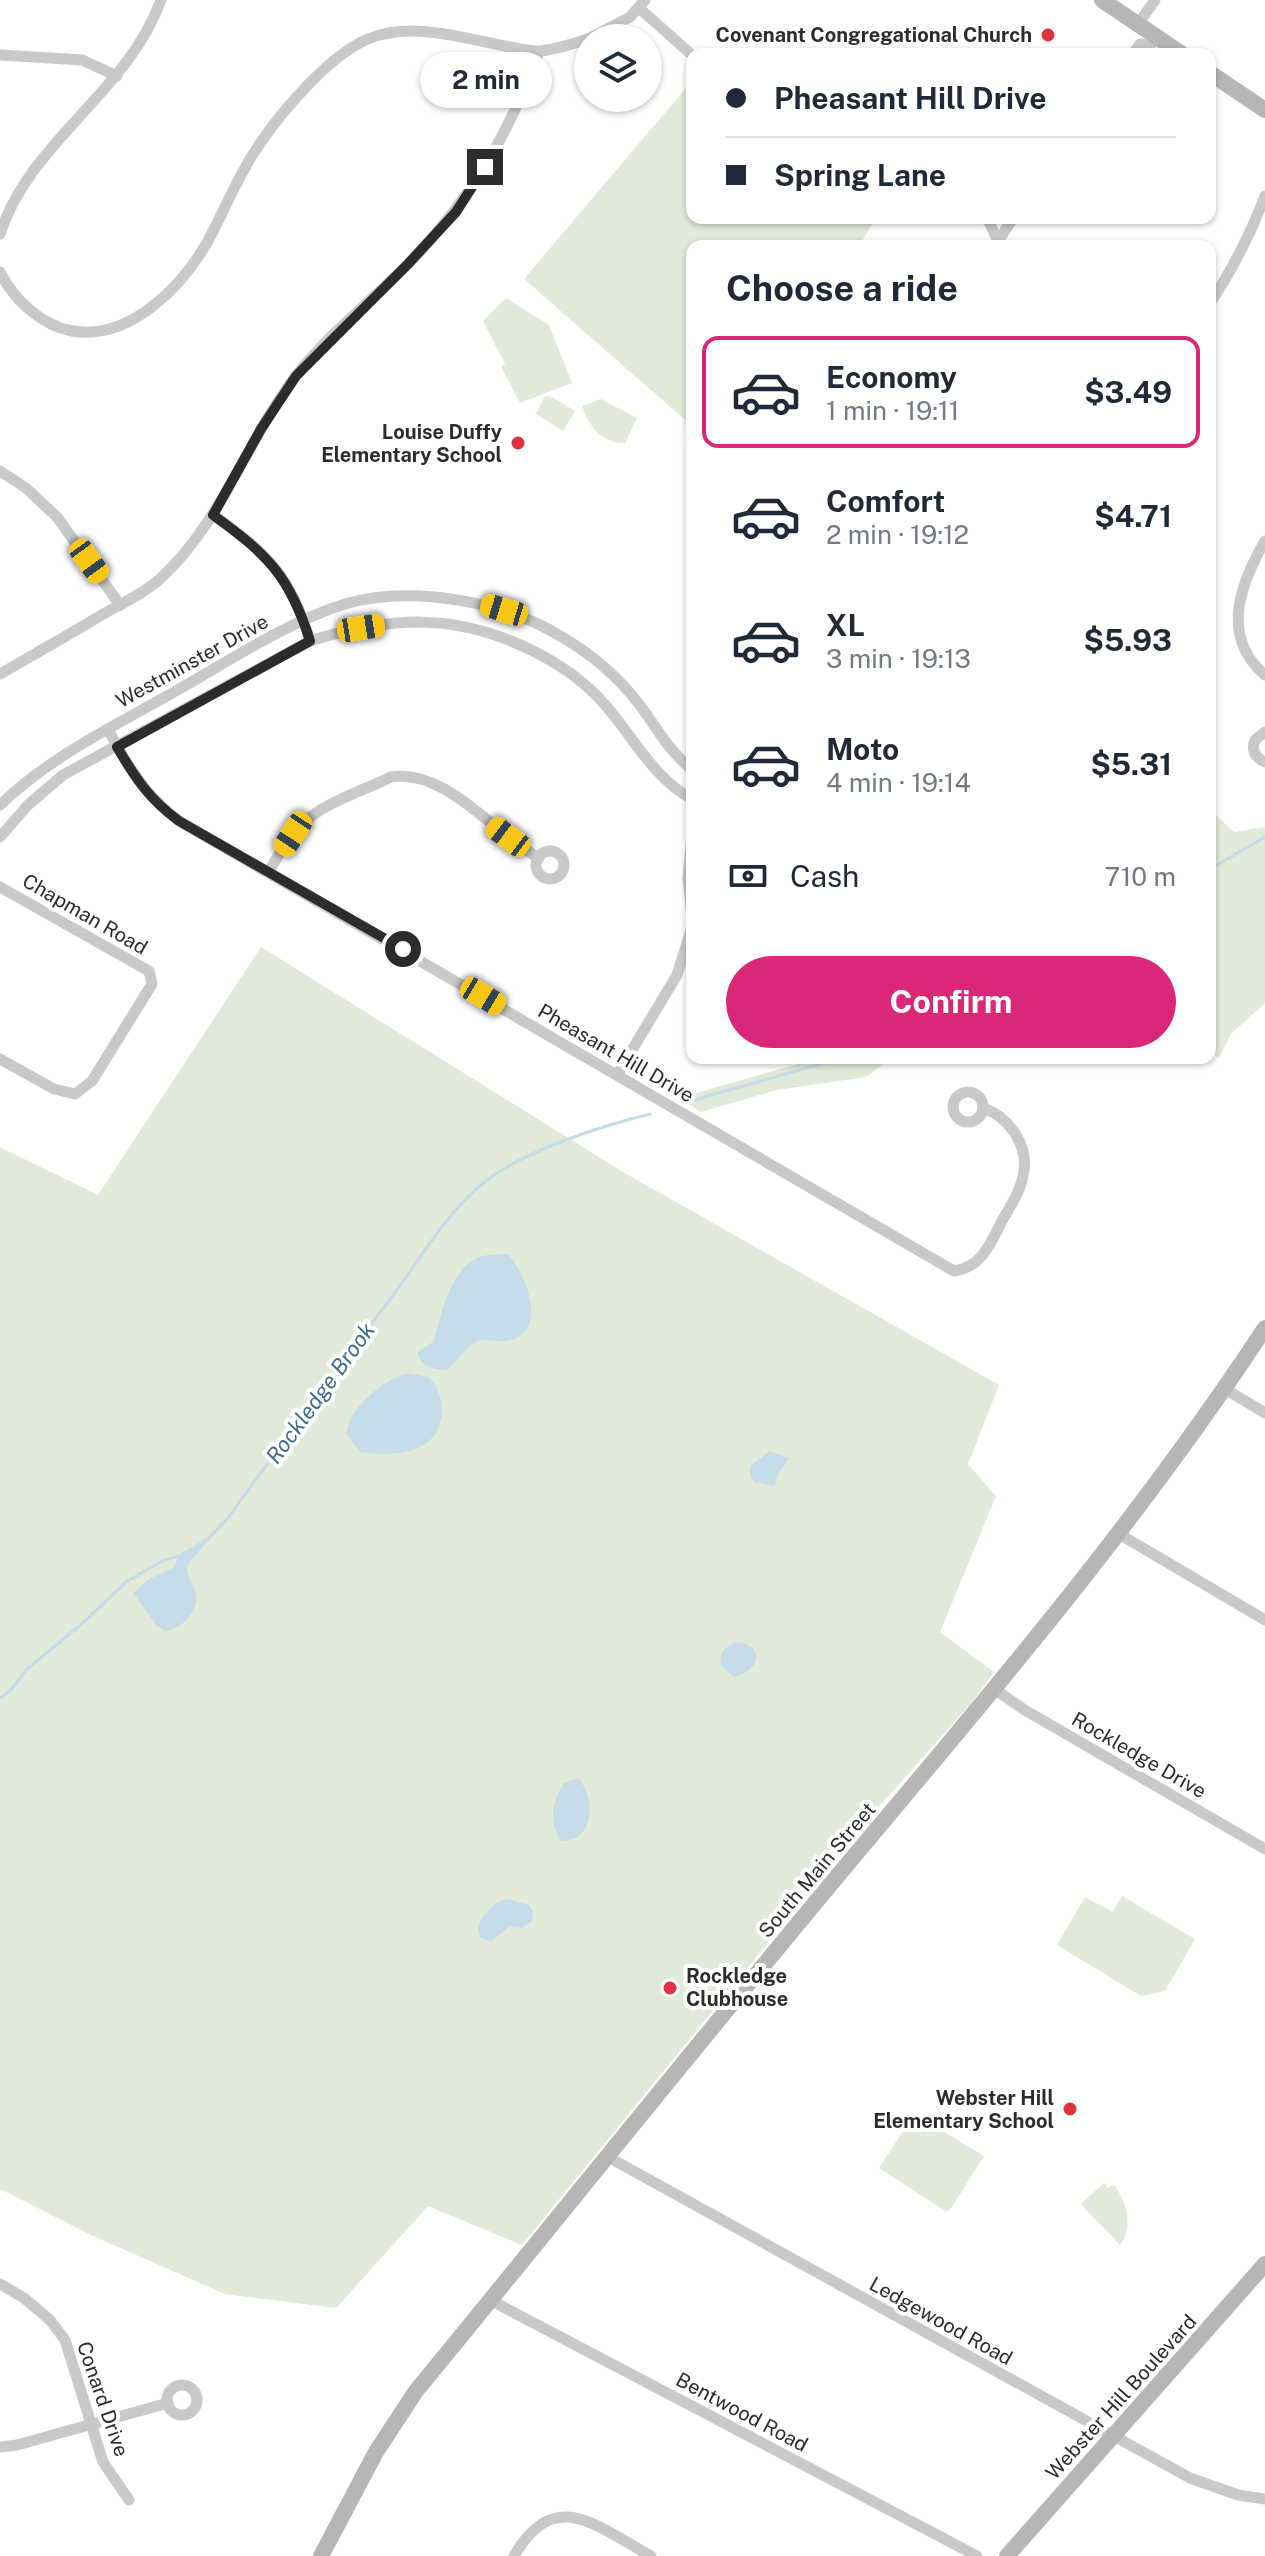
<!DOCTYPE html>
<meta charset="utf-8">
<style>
body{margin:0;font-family:"Public Sans",sans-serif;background:#f2f2f3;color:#1f2937;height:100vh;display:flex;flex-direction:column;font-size:30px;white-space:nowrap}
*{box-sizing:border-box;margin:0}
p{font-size:26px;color:#747a83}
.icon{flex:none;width:44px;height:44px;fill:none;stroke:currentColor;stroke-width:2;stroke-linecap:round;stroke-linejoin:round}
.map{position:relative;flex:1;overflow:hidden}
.sheet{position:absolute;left:686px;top:240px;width:530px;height:824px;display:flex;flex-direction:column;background:#fff;border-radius:16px;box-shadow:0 2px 6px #0004}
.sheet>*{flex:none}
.top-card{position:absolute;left:686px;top:48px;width:530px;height:176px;border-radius:16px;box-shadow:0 2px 6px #0004;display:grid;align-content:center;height:176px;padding:0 40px;background:#fff}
.controls{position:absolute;left:574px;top:24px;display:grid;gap:16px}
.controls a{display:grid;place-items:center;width:88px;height:88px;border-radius:50%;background:#fff;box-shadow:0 2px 6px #0004;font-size:40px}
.end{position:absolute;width:36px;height:36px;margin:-18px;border:10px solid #2c2c2c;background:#fff;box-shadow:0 0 0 4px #fff}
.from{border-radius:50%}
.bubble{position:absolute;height:56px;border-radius:28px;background:#fff;box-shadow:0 2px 6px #0004;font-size:26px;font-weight:700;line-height:56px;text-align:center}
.car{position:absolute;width:24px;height:48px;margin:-24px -12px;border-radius:10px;box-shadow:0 0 6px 2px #0007;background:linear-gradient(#f5c518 24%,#345 0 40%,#f5c518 0 76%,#345 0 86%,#f5c518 0)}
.top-card b{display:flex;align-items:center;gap:28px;height:76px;font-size:30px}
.top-card b+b{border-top:2px solid #e0e1e3}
.top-card i{width:20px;height:20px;background:#1f2937}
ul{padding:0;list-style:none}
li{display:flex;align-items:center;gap:24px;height:112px;margin:0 16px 12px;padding:0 24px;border:4px solid transparent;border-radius:16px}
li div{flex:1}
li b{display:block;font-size:30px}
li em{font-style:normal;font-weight:700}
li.selected{border-color:#db2777}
li>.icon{width:72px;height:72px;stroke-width:1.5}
h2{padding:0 40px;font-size:36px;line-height:96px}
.pay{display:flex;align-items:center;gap:20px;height:88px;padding:0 40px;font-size:30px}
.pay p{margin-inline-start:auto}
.action{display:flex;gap:16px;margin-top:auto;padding:16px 40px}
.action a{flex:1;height:92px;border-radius:48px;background:#db2777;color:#fff;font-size:32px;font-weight:700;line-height:92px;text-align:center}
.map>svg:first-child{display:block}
.green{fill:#e2ead9}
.water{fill:#c6dce9}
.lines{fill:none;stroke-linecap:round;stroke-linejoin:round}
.stream{stroke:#c6dce9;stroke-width:3}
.street{stroke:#c9c9c9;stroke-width:11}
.secondary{stroke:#b6b6b6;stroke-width:16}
.route{stroke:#2c2c2c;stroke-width:10}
.poi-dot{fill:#e0313f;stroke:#fff;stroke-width:3}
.labels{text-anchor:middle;stroke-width:8;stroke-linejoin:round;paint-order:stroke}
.poi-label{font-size:20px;font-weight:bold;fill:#2c2c2c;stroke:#fff;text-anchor:end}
.street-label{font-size:20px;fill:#2c2c2c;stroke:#fff}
.water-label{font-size:22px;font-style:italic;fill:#3d6d8b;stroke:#fff}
</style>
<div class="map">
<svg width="1265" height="2556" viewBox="0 0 1265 2556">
<rect width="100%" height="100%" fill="#fff"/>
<g class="green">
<path d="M691,82l1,136h184l-17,28h-167v180l-168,-147z"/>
<path d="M506,298l43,27 23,58 -52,20 -19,-36 4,-3 -22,-43z"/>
<path d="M550,396l25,15 -12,20 -27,-17 8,-17z"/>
<path d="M601,399l36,19 -12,25c-23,1 -36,-17 -43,-37z"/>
<path d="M1210,810l24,22 31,-5v176l-34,31 -12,24 -9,-5z"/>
<path d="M261,947l362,225 376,213 -31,79 28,32 -56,136 54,40 -21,29 -96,108 -355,436 -94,-39 -92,102 -111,-14 -132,-58 -93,-47v-1042l98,48z"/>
<path d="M820,1058h71l-25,19 -89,13 -76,22 -23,-14z"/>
<path d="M1122,1896l73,43 -30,52 -24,5 -84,-51 28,-48 28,15z"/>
<path d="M914,2114l70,42 -34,54 -5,1 -66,-43z"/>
<path d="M1104,2183l4,5 6,-3c13,17 20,41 6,60l-39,-41z"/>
</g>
<g class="water">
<path d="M508,1254c18,20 40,75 3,86 -12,4 -27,-4 -37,3 -11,7 -17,20 -27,27 -14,-1 -27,-2 -29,-18l16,-11c7,-26 17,-77 49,-85 7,-2 17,-1 25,-2z"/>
<path d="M407,1373l22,4c9,10 13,21 13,34 -2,44 -48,46 -82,41l-14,-19c5,-27 36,-52 61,-60z"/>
<path d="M770,1451l19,7 -12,18 -2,10 -21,-4 -4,-7v-9z"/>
<path d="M208,1539c-3,10 -22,21 -21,31 0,8 8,16 9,25 2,17 -14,34 -31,36l-9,-6 -23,-32 16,-14 25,-12 5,-11z"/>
<path d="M738,1642c30,5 19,31 -4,35l-13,-11c-2,-16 4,-19 17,-24z"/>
<path d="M578,1778c18,20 17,63 -17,63 -12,-20 -10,-38 3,-58z"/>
<path d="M507,1899l22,6 4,7 -1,9 -10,7 -13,-1 -18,14 -10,-3 -3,-7c2,-15 14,-29 29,-32z"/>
</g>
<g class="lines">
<g class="stream">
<path d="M1210,869l55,-32"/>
<path d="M687,1102l155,-44"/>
<path d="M0,1698l11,-8 15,-20 59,-49 41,-39 38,-22 15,-4 16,-9 13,-8 20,-21c53,-74 108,-147 163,-220 29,-39 54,-83 91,-114 38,-32 119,-58 168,-70"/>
</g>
<g class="street">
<path d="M639,8l53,47"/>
<path d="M1138,24l17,-24"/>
<path d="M590,38l40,-21 15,-17"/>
<path d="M1133,54l7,-10h11"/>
<path d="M0,55l82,5 35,16"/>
<path d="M987,218l11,23"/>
<path d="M0,234c30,-93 128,-142 161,-234"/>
<path d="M995,246l18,-28"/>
<path d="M0,272c14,28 41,53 72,59 58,10 111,-45 137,-92 16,-30 29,-63 48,-91 24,-36 71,-92 111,-109 43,-18 94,-1 137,7 12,2 25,6 36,5 16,-2 32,-7 47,-12"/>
<path d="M1210,303c23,-34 40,-68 55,-107"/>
<path d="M0,471l26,17 31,29 63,88"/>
<path d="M213,515c54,38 78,61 97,126"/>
<path d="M1265,541c-25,43 -45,96 0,134"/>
<path d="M0,674c35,-20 70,-40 105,-61 18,-10 41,-21 56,-35 60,-55 85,-136 134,-201 33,-43 78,-77 115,-115 60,-62 100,-130 129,-210"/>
<path d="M108,729c19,37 38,67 71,92l775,450c28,-4 36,-27 48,-50 8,-14 18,-29 21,-45 7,-29 -13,-59 -40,-68"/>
<path d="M1265,732l-10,8c-4,10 0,18 10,22"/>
<path d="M0,805c49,-47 108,-76 167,-109 56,-31 117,-73 178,-92 66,-19 159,-3 217,33 29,17 57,41 77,67 18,24 30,47 53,66"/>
<path d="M0,837l28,-32 35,-30 247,-134c79,-24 143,-29 219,8 29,14 56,32 77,57 29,33 47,72 86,93"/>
<path d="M692,837l-4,41 4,40"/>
<circle cx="550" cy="865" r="14"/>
<path d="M269,871c10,-16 19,-34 33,-47 23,-22 61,-33 89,-47 55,-9 103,57 148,81"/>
<path d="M0,887l149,84 3,13 -60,97 -17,13 -21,-5 -54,-30"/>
<path d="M617,1075l60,-100 15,-48"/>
<circle cx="968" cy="1107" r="15"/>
<path d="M1225,1389l40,24"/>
<path d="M1119,1534l146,86"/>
<path d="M996,1690l27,19 242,140"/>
<path d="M608,2157l582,321 48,17 27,4"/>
<path d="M0,2284l24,14 26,22 15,20 38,122 26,38"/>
<path d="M490,2300l487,256"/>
<circle cx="182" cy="2400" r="15"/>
<path d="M0,2447l17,-2 151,-42"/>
<path d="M514,2556c41,-71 83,-29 137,0"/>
</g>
<g class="secondary">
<path d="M1102,0l80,54"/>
<path d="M1210,73l55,37"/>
<path d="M321,2556l55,-104 40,-61c152,-185 301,-372 455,-555 139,-165 275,-327 394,-508"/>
<path d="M1007,2556l258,-292"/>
</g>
</g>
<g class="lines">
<path class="route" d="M403,949l-224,-128c-30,-22 -43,-42 -62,-74l193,-106c-20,-65 -43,-87 -97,-126l48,-86 35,-53 112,-112 48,-52 29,-45"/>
</g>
<g class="poi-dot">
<circle cx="1048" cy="35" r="8"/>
<circle cx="518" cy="443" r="8"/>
<circle cx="670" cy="1988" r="8"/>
<circle cx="1070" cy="2109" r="8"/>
</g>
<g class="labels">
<g class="poi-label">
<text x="1032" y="42">Covenant Congregational Church</text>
<text x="502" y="439">Louise Duffy<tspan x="502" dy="23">Elementary School</tspan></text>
<text x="686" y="1983" text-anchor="start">Rockledge<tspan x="686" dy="23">Clubhouse</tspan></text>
<text x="1054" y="2105">Webster Hill<tspan x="1054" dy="23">Elementary School</tspan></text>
</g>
<g class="street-label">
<text transform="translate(192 661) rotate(-29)" y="7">Westminster Drive</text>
<text transform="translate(85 914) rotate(30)" y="7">Chapman Road</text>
<text transform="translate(616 1053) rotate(30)" y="7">Pheasant Hill Drive</text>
<text transform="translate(1139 1755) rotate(30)" y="7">Rockledge Drive</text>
<text transform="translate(817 1870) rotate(-50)" y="7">South Main Street</text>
<text transform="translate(941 2321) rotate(29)" y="7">Ledgewood Road</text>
<text transform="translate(1121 2397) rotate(-48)" y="7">Webster Hill Boulevard</text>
<text transform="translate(103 2399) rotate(71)" y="7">Conard Drive</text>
<text transform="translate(742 2412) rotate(28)" y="7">Bentwood Road</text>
</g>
<g class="water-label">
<text transform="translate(320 1393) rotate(-54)" y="8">Rockledge Brook</text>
</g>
</g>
</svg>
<div class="controls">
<a><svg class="icon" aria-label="layers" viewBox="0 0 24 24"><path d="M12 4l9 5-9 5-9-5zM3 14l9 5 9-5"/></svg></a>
</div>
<i class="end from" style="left:403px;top:949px"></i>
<i class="end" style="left:485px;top:167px"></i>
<div class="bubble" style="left:420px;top:52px;width:132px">2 min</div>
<i class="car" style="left:89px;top:561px;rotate:144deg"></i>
<i class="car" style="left:504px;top:610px;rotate:287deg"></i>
<i class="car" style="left:361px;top:628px;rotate:81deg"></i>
<i class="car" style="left:293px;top:834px;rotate:213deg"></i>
<i class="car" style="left:508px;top:837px;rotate:307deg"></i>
<i class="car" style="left:483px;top:996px;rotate:121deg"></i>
<div class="top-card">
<b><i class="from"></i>Pheasant Hill Drive</b>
<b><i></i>Spring Lane</b>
</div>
<section class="sheet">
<h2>Choose a ride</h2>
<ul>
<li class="selected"><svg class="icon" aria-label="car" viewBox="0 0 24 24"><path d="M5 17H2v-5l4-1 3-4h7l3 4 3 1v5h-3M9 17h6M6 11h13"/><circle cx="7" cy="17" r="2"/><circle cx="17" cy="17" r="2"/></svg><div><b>Economy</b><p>1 min · 19:11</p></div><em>$3.49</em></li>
<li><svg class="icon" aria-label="car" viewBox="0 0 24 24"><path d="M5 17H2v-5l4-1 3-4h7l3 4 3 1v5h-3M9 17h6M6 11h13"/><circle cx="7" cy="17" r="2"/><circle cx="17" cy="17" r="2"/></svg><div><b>Comfort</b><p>2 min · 19:12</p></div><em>$4.71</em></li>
<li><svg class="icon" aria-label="car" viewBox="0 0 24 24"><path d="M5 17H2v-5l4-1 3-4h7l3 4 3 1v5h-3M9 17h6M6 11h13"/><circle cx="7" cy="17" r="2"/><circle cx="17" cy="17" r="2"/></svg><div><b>XL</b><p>3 min · 19:13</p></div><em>$5.93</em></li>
<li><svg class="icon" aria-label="car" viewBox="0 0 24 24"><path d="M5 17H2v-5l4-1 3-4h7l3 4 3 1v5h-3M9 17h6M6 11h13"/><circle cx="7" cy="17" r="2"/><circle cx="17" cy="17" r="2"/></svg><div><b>Moto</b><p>4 min · 19:14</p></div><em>$5.31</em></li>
</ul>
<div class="pay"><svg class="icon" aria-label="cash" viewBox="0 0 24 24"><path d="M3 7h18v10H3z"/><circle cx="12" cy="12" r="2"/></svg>Cash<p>710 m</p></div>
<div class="action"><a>Confirm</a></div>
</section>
</div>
